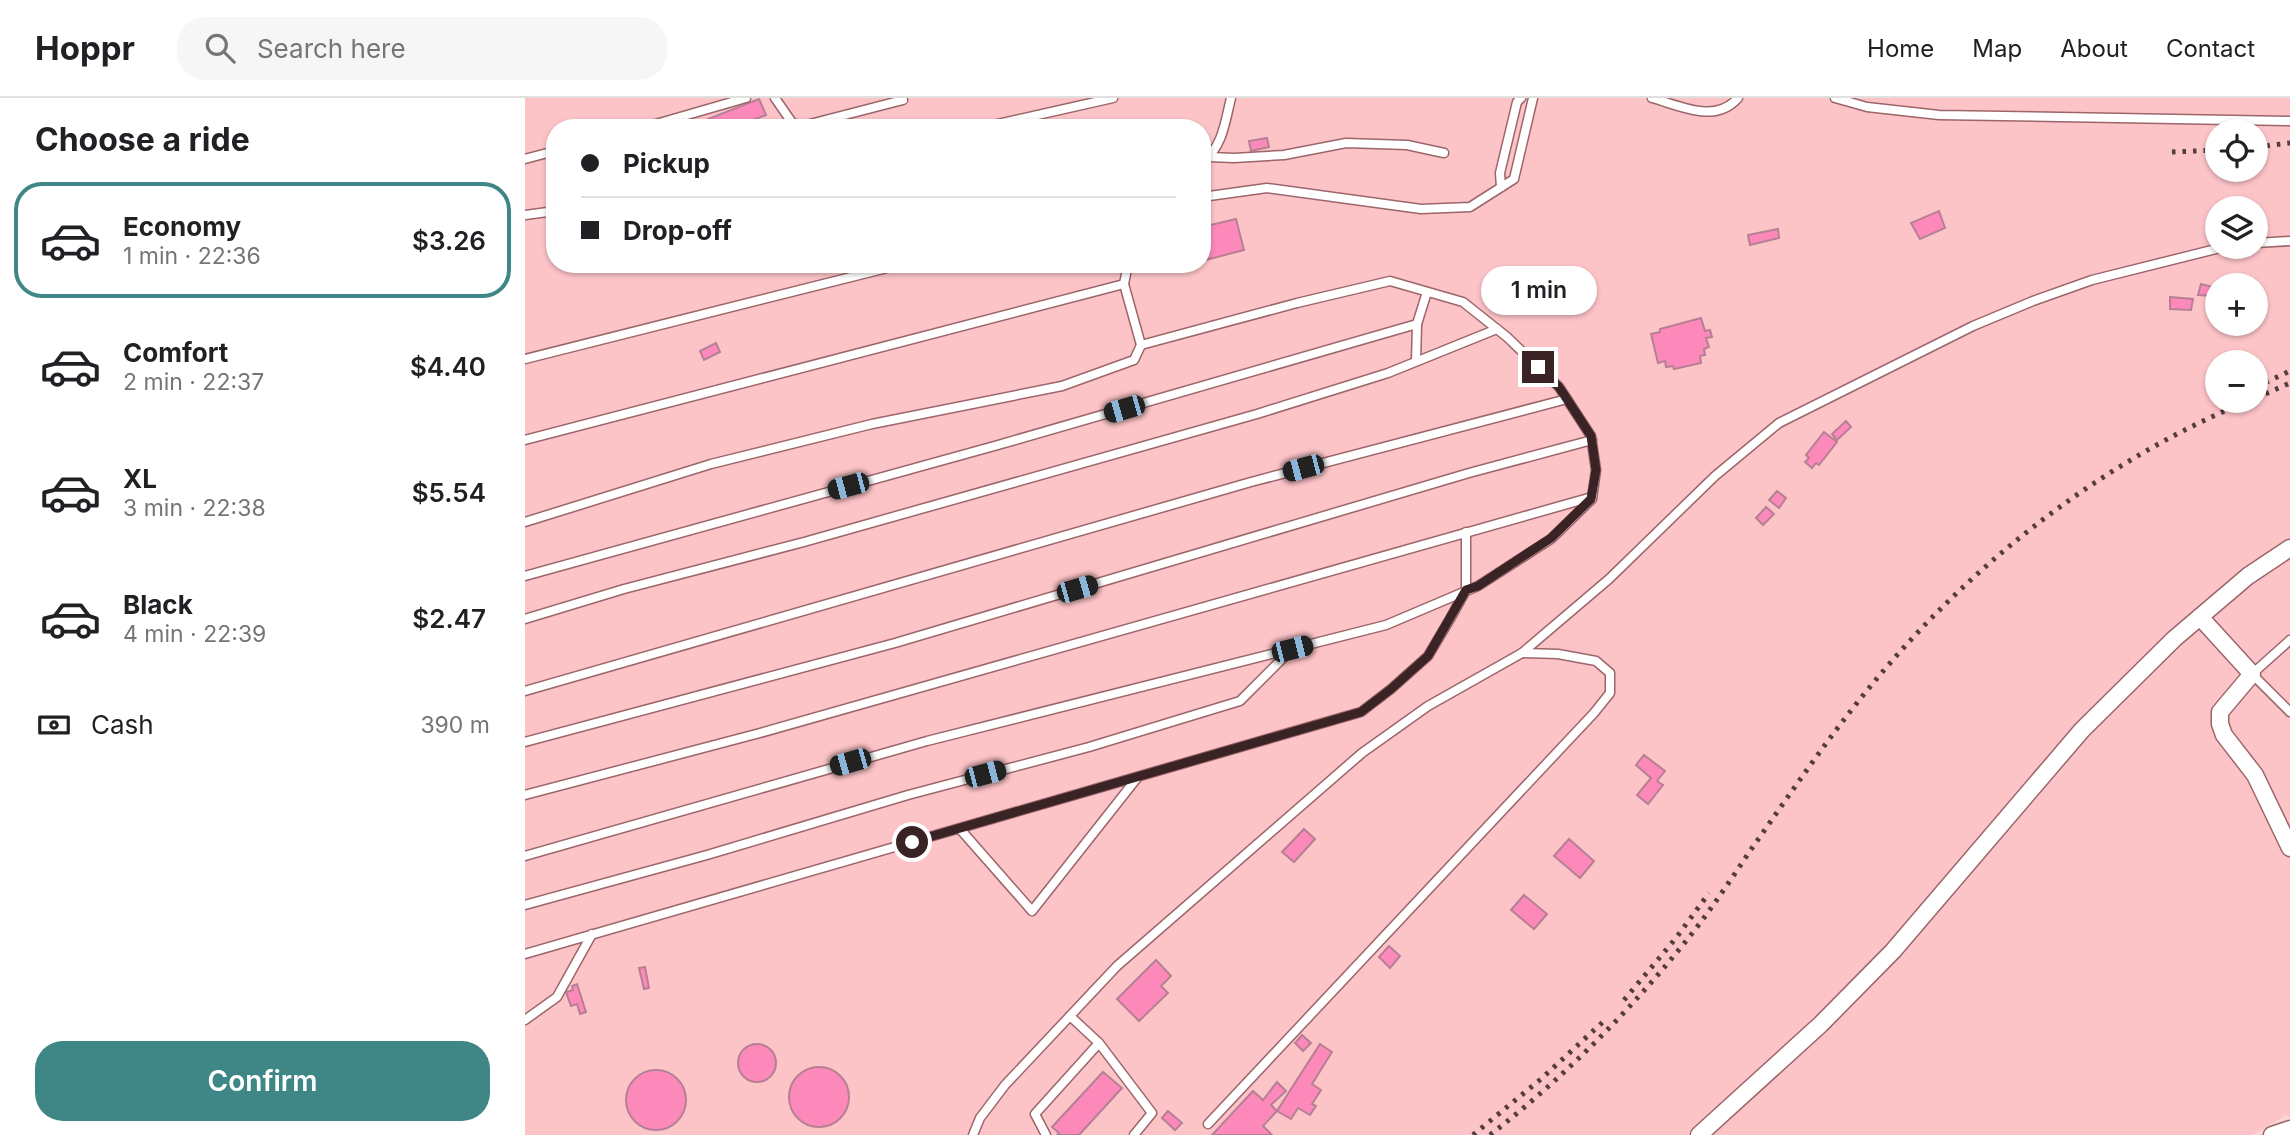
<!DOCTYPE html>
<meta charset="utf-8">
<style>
body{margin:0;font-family:Inter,sans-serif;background:#f6f6f6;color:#202124;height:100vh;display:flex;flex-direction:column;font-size:26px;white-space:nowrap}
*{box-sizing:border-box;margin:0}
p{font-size:23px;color:#757577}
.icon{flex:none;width:38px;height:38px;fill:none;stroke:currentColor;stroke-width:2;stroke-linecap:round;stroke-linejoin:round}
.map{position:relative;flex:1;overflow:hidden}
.panel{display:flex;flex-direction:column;background:#fff;width:525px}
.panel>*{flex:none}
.banner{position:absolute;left:21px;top:21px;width:665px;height:154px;border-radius:28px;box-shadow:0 2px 5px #0004;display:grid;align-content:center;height:154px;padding:0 35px;background:#fff}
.fabs{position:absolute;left:1680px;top:21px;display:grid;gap:14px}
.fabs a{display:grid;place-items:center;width:63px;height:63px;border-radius:50%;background:#fff;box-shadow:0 2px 5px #0004;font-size:35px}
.end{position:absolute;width:32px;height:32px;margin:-16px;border:9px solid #3a2325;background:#fff;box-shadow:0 0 0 4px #fff}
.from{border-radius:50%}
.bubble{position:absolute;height:49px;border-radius:24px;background:#fff;box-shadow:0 2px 5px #0004;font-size:23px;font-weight:600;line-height:49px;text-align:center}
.car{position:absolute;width:21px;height:42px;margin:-21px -10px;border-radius:9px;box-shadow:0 0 5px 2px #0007;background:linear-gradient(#222 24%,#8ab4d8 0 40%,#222 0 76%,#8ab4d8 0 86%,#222 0)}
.banner b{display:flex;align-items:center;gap:24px;height:66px;font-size:26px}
.banner b+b{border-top:2px solid #e0e0e0}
.banner i{width:18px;height:18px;background:#202124}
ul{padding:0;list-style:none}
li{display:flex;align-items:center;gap:21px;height:116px;margin:0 14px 10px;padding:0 21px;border:4px solid transparent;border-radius:28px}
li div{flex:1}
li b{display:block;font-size:26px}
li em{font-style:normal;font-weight:600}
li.active{border-color:#3f8786}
li>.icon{width:63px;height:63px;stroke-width:1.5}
h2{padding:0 35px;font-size:32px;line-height:84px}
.pay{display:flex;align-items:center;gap:18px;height:77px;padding:0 35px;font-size:26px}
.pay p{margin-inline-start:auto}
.primary-button{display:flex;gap:14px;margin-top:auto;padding:14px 35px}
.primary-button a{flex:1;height:80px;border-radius:28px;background:#3f8786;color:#fff;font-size:28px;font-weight:600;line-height:80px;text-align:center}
header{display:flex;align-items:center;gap:42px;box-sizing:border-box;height:98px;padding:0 35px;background:#fff;border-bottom:2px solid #e0e0e0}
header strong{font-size:33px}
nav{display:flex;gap:38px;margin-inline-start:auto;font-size:24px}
.search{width:490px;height:63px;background:#f6f6f6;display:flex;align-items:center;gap:18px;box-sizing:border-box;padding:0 24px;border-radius:28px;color:#757577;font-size:26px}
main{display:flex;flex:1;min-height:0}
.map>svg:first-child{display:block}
.built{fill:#fdc4c8;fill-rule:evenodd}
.building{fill:#fd89ba;stroke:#b58094;stroke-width:2}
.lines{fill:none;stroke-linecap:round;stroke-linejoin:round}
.lane-casing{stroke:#9c6569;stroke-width:11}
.street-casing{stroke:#9c6569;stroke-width:19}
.lane{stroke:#fff;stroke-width:8}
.street{stroke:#fff;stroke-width:16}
.rail{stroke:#553c3e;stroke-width:5;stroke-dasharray:3.5 7;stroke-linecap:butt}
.route{stroke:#3a2325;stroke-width:9}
</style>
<header>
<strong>Hoppr</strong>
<div class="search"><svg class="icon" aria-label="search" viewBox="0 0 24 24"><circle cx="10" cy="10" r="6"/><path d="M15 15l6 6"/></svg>Search here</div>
<nav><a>Home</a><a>Map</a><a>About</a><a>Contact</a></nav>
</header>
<main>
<section class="panel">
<h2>Choose a ride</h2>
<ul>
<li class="active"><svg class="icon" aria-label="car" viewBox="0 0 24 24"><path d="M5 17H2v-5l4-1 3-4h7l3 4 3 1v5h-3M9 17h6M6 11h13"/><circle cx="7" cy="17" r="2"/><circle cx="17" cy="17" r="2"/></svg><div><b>Economy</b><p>1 min · 22:36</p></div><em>$3.26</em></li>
<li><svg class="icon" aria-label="car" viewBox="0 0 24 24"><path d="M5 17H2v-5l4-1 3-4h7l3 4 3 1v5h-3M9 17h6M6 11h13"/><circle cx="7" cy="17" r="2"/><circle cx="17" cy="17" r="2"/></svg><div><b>Comfort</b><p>2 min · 22:37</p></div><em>$4.40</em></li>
<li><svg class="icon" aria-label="car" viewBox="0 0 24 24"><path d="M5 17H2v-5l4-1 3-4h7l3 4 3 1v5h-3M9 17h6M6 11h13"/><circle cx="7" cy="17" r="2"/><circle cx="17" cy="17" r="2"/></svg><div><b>XL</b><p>3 min · 22:38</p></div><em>$5.54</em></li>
<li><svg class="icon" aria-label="car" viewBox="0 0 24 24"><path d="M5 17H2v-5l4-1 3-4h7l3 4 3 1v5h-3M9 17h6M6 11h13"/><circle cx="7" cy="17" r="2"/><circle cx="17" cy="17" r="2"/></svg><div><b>Black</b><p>4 min · 22:39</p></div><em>$2.47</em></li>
</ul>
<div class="pay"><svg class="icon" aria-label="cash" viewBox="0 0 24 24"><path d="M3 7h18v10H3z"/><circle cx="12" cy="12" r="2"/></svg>Cash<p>390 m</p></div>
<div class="primary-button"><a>Confirm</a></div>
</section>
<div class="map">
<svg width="1765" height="1037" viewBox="0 0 1765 1037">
<rect width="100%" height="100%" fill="#fbd5d7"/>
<path class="built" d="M0,0h1765v1020l-4,-3 -33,20h-1728zM30,30h647v136h-647zM1692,33h39v39h-39zM1692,110h39v39h-39zM1692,187h39v39h-39zM1692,264h39v39h-39z"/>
<g class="building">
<path d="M234,1l7,16 -33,13h-22l-3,-9z"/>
<path d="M742,40l2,9 -18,4 -2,-10z"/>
<path d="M1414,113l6,17 -25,11 -9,-16z"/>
<path d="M711,121l8,31 -42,11v-34z"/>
<path d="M1253,131l1,9 -29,7 -2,-10z"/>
<path d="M1676,186l16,4v8l-19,-1z"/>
<path d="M1645,199l23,2 -2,11 -21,-1z"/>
<path d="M1176,220l4,13 5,-1 2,7 -6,1 3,9 -5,2 1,6 -5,1 1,7 -27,6 -1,-3 -7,1 -1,-6 -7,2 -7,-29 9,-2v-3z"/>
<path d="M191,245l4,9 -16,8 -4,-9z"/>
<path d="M1321,323l5,6 -14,13 -5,-6z"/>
<path d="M1299,334l13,10 -18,23 -3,-2 -4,5 -7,-6 4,-4 -3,-3z"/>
<path d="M1252,393l9,7 -7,10 -10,-8z"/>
<path d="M1241,409l8,7 -11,11 -7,-7z"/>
<path d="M1119,657l21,16 -8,10 6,4 -15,19 -11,-9 14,-17 -15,-13z"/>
<path d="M779,731l11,10 -21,23 -12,-10z"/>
<path d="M1044,741l25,22 -14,17 -26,-22z"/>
<path d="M999,797l23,19 -13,15 -23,-19z"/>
<path d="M864,848l11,10 -10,12 -11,-11z"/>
<path d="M631,862l15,16 -10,10 7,7 -29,28 -22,-22z"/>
<path d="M120,869l4,21 -5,1 -5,-21z"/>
<path d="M52,886l9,28 -6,2 -3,-10 -6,2 -5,-14 7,-2 -1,-4z"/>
<path d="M777,937l9,8 -8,8 -8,-8z"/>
<circle cx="232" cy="965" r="19"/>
<path d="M795,946l12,8 -20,32 9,6 -9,14 4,2 -6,9 -12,-7 -7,11 -14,-8z"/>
<circle cx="294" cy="999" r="30"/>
<circle cx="131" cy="1002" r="30"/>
<path d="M578,974l19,16 -43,47h-22l2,-2 -7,-6z"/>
<path d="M752,984l9,9 -15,14 6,6 -14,15 9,9h-60l41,-44 10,9z"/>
<path d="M643,1013l14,12 -7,7 -13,-12z"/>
</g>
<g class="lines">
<defs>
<g id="lane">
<path d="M250,0l18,26 13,1 97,-25 -1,-2"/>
<path d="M1127,0c29,8 63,26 86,0"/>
<path d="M1310,0l32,9 72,8 351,6"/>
<path d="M117,30l104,-30"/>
<path d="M455,30l133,-30"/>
<path d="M684,59l25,1 50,-3 62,-12 61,2 37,8"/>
<path d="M0,61l30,-8"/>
<path d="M677,64c21,-15 23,-40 29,-64"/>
<path d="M976,89l-1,-14 17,-71 4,-4"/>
<path d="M677,99l65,-9 154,21 49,-2 44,-28 19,-81"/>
<path d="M0,117l30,-4"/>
<path d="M1731,145l34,-2"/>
<path d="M0,261l378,-95"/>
<path d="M891,263l1,-37"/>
<path d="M0,342l599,-156"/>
<path d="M0,424l186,-58 161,-40 190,-38 72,-26 7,-15"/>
<path d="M0,478l473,-131 419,-121 10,-32"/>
<path d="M0,521l99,-30 180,-47 453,-128 131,-41 109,-44"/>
<path d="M1765,542l-38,34 38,38"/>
<path d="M0,593l726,-209 316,-83"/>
<path d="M0,644l370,-99 574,-170 123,-33"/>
<path d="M0,697l235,-62 832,-236"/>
<path d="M435,731l72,82 105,-133"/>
<path d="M0,758l402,-115 459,-116 92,-39 73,-47 41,-40 4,-29 -5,-34 -32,-49 -52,-50 -44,-35 -73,-21 -93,22 -156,42 -17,-61 4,-20"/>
<path d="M0,807l182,-50 201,-60 181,-48 151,-46 51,-51"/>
<path d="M0,856l836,-242 30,-23 37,-33 22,-37 16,-29v-58"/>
<path d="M0,922l32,-23 35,-63"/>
<path d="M574,945l53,70 -18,22"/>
<path d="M683,1026l386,-411 16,-20v-20l-14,-12 -38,-7 -36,-1"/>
<path d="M448,1037l7,-17 25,-33 112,-119 245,-213 66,-47 94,-53 87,-74 106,-103 64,-53 194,-97 60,-25 59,-21 132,-33"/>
<path d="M521,1037l-11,-21 64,-71 -29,-27"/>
</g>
<g id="street">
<path d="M1675,519l52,57 -32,38v12l4,11 31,40 35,73"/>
<path d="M1174,1037l122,-111 72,-73 189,-221 92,-91 74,-63 42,-28"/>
<path d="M1747,1037l18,-6"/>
</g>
</defs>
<use href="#lane" class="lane-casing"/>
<use href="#street" class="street-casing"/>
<use href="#lane" class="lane"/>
<use href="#street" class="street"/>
<g class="rail">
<path d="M1731,49l34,-4"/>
<path d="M1647,54l45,-2"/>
<path d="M1731,289l34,-16"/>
<path d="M1731,300l34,-15"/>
<path d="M1099,902l52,-62 33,-45"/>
<path d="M948,1037l68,-56 64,-59"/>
<path d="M965,1037c77,-60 144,-128 204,-204 20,-26 38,-53 56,-80 40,-57 79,-115 124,-169 99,-120 230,-222 374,-281"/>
</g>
</g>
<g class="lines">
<path class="route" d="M387,744l449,-130 30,-23 37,-33 38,-66 12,-4 73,-48 40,-39 5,-29 -5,-34 -32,-49 -21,-20"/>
</g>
</svg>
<div class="fabs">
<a><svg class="icon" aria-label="locate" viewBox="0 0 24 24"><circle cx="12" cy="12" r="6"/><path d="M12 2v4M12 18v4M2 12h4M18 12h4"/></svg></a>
<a><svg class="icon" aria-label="layers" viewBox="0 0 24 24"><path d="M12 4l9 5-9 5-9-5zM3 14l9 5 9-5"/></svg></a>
<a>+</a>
<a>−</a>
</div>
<i class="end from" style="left:387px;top:744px"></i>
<i class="end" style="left:1013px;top:269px"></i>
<div class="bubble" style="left:956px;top:168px;width:116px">1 min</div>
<i class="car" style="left:599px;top:311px;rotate:254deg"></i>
<i class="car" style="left:778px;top:370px;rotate:255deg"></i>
<i class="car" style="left:323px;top:388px;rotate:255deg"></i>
<i class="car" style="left:552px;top:491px;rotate:74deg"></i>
<i class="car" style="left:767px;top:551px;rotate:76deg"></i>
<i class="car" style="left:325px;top:664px;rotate:254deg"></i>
<i class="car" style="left:460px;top:676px;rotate:75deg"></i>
<div class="banner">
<b><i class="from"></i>Pickup</b>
<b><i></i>Drop-off</b>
</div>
</div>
</main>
